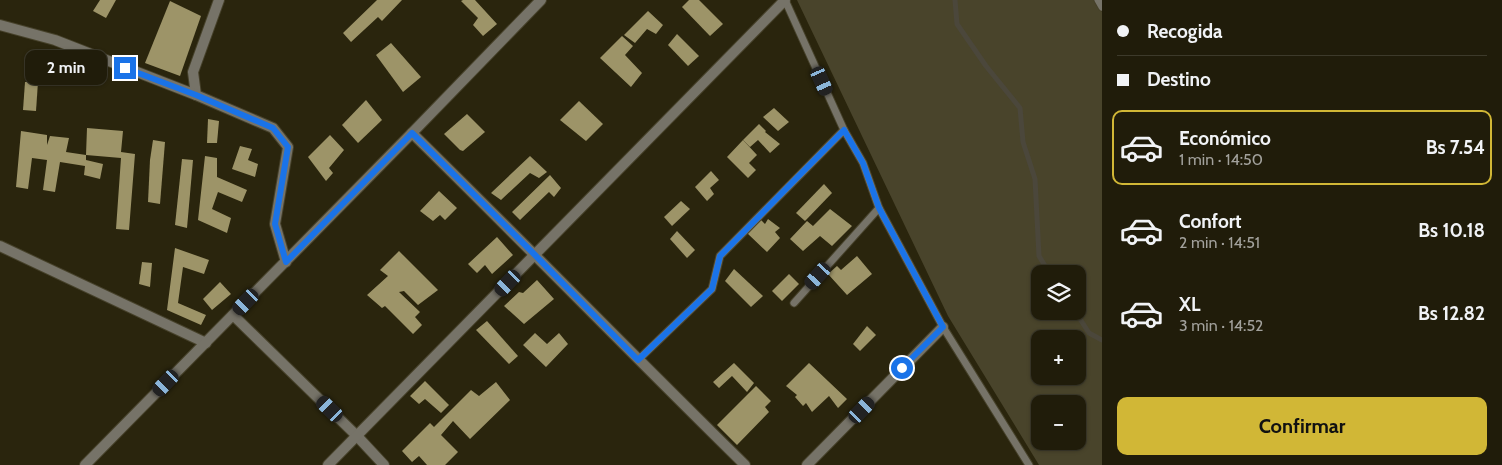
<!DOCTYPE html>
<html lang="es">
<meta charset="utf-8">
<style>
body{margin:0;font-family:Cabin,sans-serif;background:#2d2918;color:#f1f3f6;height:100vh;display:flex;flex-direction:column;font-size:19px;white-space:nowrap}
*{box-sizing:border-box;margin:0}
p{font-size:16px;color:#a2a19c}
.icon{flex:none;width:28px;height:28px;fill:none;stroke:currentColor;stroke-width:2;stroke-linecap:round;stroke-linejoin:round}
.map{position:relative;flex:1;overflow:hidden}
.drawer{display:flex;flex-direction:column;background:#201c0a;width:400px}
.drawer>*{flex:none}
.top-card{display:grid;align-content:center;height:110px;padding:0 15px;background:#201c0a}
.buttons{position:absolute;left:1031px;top:265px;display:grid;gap:10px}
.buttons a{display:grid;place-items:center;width:55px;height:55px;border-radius:10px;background:#201c0a;box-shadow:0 1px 4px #0004,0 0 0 1px #3d3a2b;font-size:25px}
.end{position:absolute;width:22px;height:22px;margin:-11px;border:6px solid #1a73e8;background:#fff;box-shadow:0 0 0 2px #fff}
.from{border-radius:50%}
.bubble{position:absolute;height:35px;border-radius:10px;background:#201c0a;box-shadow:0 1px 4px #0004,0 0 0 1px #3d3a2b;font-size:16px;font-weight:800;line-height:35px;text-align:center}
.car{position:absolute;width:15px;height:30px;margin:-15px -8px;border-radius:6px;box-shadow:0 0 4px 1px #0007;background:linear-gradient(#222 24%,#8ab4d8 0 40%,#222 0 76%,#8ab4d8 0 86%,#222 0)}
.top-card b{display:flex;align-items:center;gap:18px;height:48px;font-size:19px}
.top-card b+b{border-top:1px solid #3d3a2b}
.top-card i{width:12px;height:12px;background:#f1f3f6}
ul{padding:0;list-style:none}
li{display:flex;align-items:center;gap:15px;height:75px;margin:0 10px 8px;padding:0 5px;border:2px solid transparent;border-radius:10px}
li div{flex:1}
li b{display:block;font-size:19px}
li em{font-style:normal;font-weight:800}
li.selected{border-color:#d1b736}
li>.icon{width:45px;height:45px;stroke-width:1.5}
.cta{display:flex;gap:10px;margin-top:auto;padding:10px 15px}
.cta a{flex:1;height:58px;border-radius:10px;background:#d1b736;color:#111;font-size:20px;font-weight:800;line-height:58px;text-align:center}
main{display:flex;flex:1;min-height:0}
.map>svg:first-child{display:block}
.green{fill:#49442b;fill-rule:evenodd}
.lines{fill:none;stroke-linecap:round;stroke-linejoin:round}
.stream{stroke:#4b473b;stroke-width:5}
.building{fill:#9d9468}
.service-casing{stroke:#46412a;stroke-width:9}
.minor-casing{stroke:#46412a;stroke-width:12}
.service{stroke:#767368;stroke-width:7}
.minor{stroke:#767368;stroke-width:10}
.route{stroke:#1a73e8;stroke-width:6}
</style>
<main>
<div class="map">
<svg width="1102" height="465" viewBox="0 0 1102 465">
<rect width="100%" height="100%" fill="#2a250d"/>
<path class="green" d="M797,0h299l6,12v453h-63l-91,-149zM1040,274h38v37h-38zM1040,339h38v37h-38zM1040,404h38v37h-38z"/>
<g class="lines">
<g class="stream">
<path d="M955,0l2,24 29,42 34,42 3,34 12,37 4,77 11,18"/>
<path d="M1075,311l14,22 13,7"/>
</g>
</g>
<g class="building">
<path d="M100,0h16l-10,18 -13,-7z"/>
<path d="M377,0h25l-20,21 -4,-4 -27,25 -8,-9z"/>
<path d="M463,0h12l22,24 -14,12 -10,-11 5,-7 -17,-17z"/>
<path d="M689,0h10l24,24 -13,12 -28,-29z"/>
<path d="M170,1l31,15 -21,60 -35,-13z"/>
<path d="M648,11l15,14 -7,9 -9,-5 -12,14 -11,-8z"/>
<path d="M677,34l22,22 -11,10 -20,-21z"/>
<path d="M622,36l11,10 -8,9 17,18 -11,14 -31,-29z"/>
<path d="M391,43l30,34 -18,15 -27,-37z"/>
<path d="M25,82h13l-2,29 -13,-1z"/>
<path d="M366,100l16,20 -24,23 -16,-18z"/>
<path d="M579,101l24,23 -17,17 -26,-21z"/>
<path d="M774,108l15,14 -11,9 -15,-14z"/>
<path d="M467,114l18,18 -22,19 -3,-1 -16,-16z"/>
<path d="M208,119l11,2 -2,22h-10z"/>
<path d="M759,124l7,7 -1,1 15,12 -10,9 -12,-13 -8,7 -7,-7z"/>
<path d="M87,128l36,3 -2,21 14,2 -6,76 -13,-1 5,-71 -35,-3z"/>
<path d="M21,131l26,4v10l3,-9 19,2 -3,14 20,3v5l17,4 -3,15 -16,-4 1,-9 -25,-4 -5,30 -12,-2 4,-30 -15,-2 -4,31 -12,-2z"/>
<path d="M330,135l14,15 -15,18 4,5 -7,8 -18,-24z"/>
<path d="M153,140l12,2 -5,62 -12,-2 2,-42z"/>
<path d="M743,140l14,15 -8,8 7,7 -8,8 -21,-21z"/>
<path d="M240,146l12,3 -4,11 10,4 -3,13 -23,-8z"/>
<path d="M205,156l12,2v19l30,13 -5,12 -24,-10 -6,17 19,9 -4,15 -29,-13z"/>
<path d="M530,156l17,16 -8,6 -9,-5 -29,27 -10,-7z"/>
<path d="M182,159l11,1 -6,68 -12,-3z"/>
<path d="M711,171l8,9 -9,8 4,6 -7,7 -12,-14z"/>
<path d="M550,175l11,13 -7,9 -5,-5 -29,28 -8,-8z"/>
<path d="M824,184l8,9 -27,28 -9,-8z"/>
<path d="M439,191l18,17 -12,12 -5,-5 -7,6 -13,-10z"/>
<path d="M681,201l9,8 -18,17 -8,-9z"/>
<path d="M830,209l22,17 -20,20 -12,-10 -17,15 -13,-12 17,-18 6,5z"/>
<path d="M760,219l5,5 3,-5 12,9 -5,4 5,6 -13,14 -20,-19z"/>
<path d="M677,231l18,19 -8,8 -17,-19z"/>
<path d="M497,237l16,18 -21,19 -7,-9 -8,8 -9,-9z"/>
<path d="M175,248l34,12 -5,14 -21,-7 -5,36 28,12 -5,10 -34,-15z"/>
<path d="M399,251l39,39 -20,15 -14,-14 -5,1 21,20 -5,5 7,8 -9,9 -28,-28 -3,2 -15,-13 21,-19 -8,-6z"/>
<path d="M857,256l15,18 -25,21 -19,-21 9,-8 4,4z"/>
<path d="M142,262l10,1 -2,24 -11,-3z"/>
<path d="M734,269l29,27 -12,11 -26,-26z"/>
<path d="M789,274l10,10 -17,17 -10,-10z"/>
<path d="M537,280l17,19 -30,25 -20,-18 15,-14 4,1z"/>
<path d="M220,282l11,12 -19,16 -9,-11z"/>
<path d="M487,321l31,35 -9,8 -33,-34z"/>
<path d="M867,326l9,9 -16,16 -7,-7z"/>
<path d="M535,333l12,11 12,-11 9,11 -22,23 -23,-22z"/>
<path d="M734,363l20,20 -7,9 -15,-16 -13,12 -6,-6z"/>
<path d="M809,363l38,36 -9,9 -9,-12 -17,16 -6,-9 -3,3 -8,-9 2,-2 -11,-9z"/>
<path d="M425,381l24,24 -8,8 -16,-14 -6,5 -9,-8z"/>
<path d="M496,382l14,18 -40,39 -17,-18 -12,14 17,17 -13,13h-18l-8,-9 -7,6 -10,-11 28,-28 4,4 37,-37 8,6z"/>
<path d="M756,386l15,15 -6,6 4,5 -32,33 -20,-20z"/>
</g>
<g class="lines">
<defs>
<g id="service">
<path d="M785,0l59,130 19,33 16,45 64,119 86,138"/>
<path d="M1098,0l4,7"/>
<path d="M794,303l85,-95"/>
<path d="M638,360l74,-71 8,-33 124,-126"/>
</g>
<g id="minor">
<path d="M219,0l-26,72 3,23 77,33 15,19 -13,77 11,38"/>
<path d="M0,25l55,15 141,55"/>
<path d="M412,133c112,110 221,222 333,332"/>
<path d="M0,246l206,97"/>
<path d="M233,315l124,121 27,29"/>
<path d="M85,465l327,-332 129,-133"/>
<path d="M328,465l457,-465"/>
<path d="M807,465l136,-138"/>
</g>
</defs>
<use href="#service" class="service-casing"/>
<use href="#minor" class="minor-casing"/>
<use href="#service" class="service"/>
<use href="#minor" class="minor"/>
</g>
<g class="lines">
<path class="route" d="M125,68l71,27 77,33 15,19 -13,77 11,38 126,-129 123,122 103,105 74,-71 8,-33 124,-126 19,33 16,45 64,119 -41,41"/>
</g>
</svg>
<div class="buttons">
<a><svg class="icon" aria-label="layers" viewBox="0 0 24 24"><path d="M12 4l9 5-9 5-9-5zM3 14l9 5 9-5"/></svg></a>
<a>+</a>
<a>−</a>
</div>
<i class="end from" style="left:902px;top:368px"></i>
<i class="end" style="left:125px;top:68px"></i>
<div class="bubble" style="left:25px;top:50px;width:82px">2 min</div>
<i class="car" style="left:822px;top:81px;rotate:156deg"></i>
<i class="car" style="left:818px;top:276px;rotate:222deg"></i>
<i class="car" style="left:508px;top:283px;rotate:224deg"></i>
<i class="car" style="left:246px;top:302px;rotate:224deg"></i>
<i class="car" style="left:166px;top:383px;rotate:224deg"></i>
<i class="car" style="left:330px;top:409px;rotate:314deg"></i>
<i class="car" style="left:862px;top:410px;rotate:44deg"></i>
</div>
<section class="drawer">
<div class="top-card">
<b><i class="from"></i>Recogida</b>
<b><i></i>Destino</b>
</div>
<ul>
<li class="selected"><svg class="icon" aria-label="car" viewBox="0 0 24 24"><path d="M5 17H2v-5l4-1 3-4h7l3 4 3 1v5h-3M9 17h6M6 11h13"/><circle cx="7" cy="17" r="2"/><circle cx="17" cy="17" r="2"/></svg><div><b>Económico</b><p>1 min · 14:50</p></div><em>Bs 7.54</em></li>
<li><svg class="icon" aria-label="car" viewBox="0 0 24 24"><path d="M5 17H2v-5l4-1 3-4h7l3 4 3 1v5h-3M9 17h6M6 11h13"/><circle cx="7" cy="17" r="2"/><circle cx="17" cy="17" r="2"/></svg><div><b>Confort</b><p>2 min · 14:51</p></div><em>Bs 10.18</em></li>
<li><svg class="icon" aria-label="car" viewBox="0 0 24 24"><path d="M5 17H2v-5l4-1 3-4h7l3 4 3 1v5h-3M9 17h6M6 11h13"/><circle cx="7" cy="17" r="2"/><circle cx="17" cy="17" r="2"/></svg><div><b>XL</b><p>3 min · 14:52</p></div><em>Bs 12.82</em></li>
</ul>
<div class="cta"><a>Confirmar</a></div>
</section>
</main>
